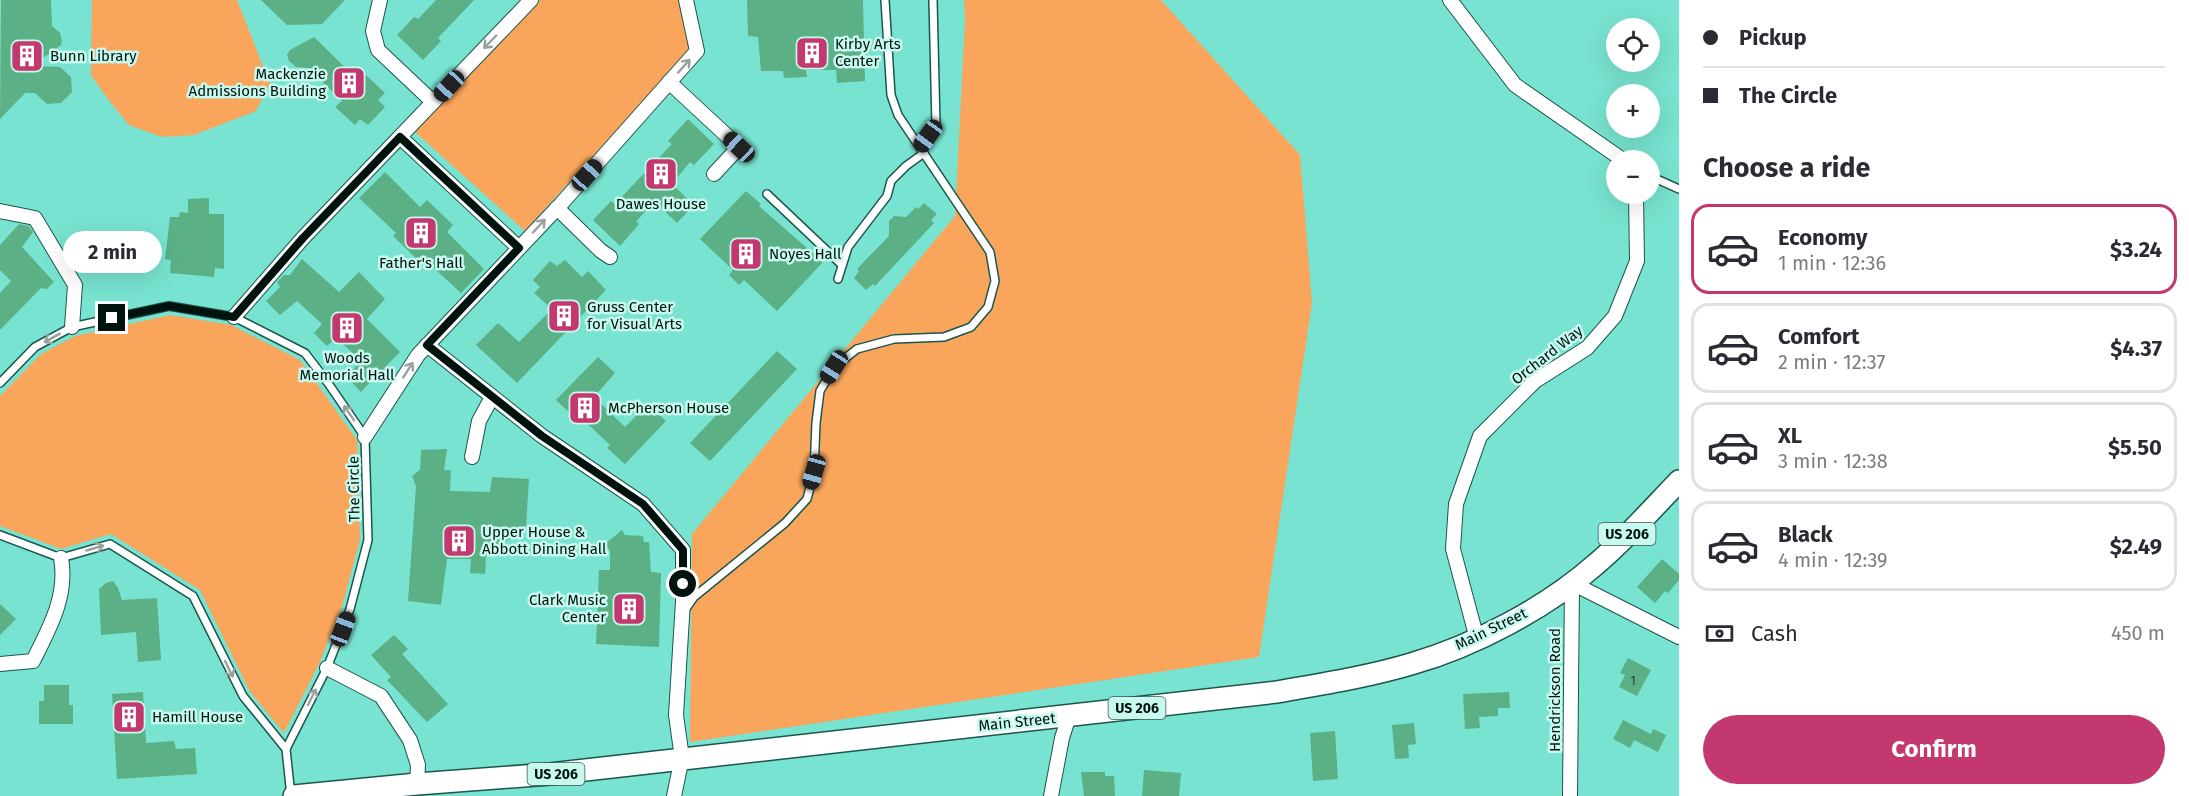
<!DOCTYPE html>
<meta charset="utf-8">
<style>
body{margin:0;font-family:"Fira Sans",sans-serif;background:#f2f2f3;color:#2b2b33;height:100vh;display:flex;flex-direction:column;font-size:22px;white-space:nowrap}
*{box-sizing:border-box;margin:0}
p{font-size:20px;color:#7c7c81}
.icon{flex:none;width:33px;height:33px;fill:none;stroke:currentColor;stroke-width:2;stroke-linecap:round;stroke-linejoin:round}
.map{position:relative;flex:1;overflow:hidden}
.side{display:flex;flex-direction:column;background:#fff;width:510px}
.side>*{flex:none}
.banner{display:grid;align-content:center;height:132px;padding:0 24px;background:#fff}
.tools{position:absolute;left:1606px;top:18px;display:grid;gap:12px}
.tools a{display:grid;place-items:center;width:54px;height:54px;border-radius:50%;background:#fff;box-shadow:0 6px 24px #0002;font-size:30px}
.end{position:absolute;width:27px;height:27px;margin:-14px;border:8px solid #00130f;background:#fff;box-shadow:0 0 0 3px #fff}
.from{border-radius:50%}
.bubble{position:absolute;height:42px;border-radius:21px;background:#fff;box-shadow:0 6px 24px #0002;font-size:20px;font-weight:700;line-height:42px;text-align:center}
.car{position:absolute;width:18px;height:36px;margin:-18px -9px;border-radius:8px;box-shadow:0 0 4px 2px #0007;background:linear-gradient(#222 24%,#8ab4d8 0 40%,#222 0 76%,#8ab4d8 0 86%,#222 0)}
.banner b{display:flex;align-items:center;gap:21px;height:57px;font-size:22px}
.banner b+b{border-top:2px solid #e1e1e2}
.banner i{width:15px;height:15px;background:#2b2b33}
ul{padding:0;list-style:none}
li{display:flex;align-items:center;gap:18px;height:90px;margin:0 12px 9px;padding:0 12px;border:3px solid #e1e1e2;border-radius:18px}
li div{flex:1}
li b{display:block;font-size:22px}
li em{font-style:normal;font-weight:700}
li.current{border-color:#c3386f}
li>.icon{width:54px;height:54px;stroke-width:1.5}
h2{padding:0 24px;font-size:27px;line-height:72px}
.pay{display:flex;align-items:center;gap:15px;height:66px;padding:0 24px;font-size:22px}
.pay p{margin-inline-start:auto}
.cta{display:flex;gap:12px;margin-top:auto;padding:12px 24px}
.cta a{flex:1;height:69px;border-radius:36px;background:#c3386f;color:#fff;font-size:24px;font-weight:700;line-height:69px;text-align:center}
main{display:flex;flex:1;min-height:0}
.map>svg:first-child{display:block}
.green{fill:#f9a55b}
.building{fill:#5bb086}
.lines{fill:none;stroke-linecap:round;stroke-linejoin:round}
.service-casing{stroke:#1b564d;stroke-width:10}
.minor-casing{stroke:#1b564d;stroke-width:16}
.trunk-casing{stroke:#1b564d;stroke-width:24}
.service{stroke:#fff;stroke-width:7}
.minor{stroke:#fff;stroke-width:14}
.trunk{stroke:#fff;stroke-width:21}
.oneway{stroke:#99a19f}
.route{stroke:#00130f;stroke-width:8}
.labels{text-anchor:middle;stroke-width:5;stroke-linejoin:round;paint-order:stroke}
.number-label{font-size:12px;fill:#173a2d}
.shield{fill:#c8f9ef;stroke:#3c5852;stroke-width:1.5}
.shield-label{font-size:14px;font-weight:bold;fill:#00130f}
.poi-label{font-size:15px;fill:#00130f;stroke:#c8f9ef;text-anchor:start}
.street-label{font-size:15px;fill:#00130f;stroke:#c8f9ef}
</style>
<main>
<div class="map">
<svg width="1679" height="796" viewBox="0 0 1679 796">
<rect width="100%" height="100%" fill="#78e3d0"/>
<g class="green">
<path d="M92,0h145l33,84 -14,27 -62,24 -32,2 -33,-12 -22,-27 -16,-23z"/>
<path d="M540,0h139l10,50 -164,181 -110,-99z"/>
<path d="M964,0h197l139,155 12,148 -53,354 -569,85 2,-208 263,-318 10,-197z"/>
<path d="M170,315l61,10 69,35 57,80 3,99 -18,68 -23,57 -35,69 -34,-41 -50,-102 -89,-56 -50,15 -61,-23v-130l41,-42 34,-18z"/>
</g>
<g class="building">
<path d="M1,0h50l1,26 8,7 2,8 -1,4 -29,21 28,1 11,10 1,15 -11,11 -14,1 -12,-11h-10l-25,26z"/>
<path d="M261,0h84l-23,24 -35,1z"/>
<path d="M436,0h38l-36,38 3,3 -18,19 -26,-25 17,-18 4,2z"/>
<path d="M747,0h116l2,81 -28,2 -1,-13h-30l1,7 -23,1 -1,-7h-22l-3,-34 -10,-1z"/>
<path d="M314,37l46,45 6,-7 19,18 -7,7 7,7 -17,18 -8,-6 -5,6 -20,-18 7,-6 -29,-28 4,-4 -21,-2 -7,-6 -2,-6 3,-5z"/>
<path d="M688,119l26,25 -20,21 -4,-3 -18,22 22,21 -17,18 -23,-22 -18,21 3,2 -19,22 -27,-26 18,-19 4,3 57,-60 -4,-3z"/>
<path d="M385,172l35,35 7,-7 26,25 -6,7 37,37 -23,24 -38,-35 -4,3 -26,-25 3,-3 -37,-35z"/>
<path d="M746,191l15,13 -2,2 64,56 -46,49 -33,-31 -5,5 -10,-10 4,-5 -33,-31z"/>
<path d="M209,198v16h15v55l-9,-1 -1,9 -44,-4 1,-13 -6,-1 5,-42h9l1,-5 8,1v-14z"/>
<path d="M924,203l13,11 -6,6 3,3 -59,63 -2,-2 -7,6 -12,-12 5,-7 -2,-2 32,-33v-15l5,-5 12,1 10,-10 2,2z"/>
<path d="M19,224l10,2 4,6 -11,15 32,35 -7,7 -6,-1 -41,42v-37l11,-12 -11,-11v-25z"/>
<path d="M302,259l37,33 20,-20 26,27 -18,20 33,33 -14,14 2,7 -6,4 -6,-1 -15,16 -15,-16 16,-15 -26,-23 -9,8 -13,-13 8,-9 -25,-23 -17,14 -14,-14 14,-14 -3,-5 7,-7h6z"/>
<path d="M565,260l17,17 6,-6 18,19 -89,93 -41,-38 22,-22 21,19 33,-33 -18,-16 6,-6 -7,-7 17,-19 7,5z"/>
<path d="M777,351l20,18 -87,92 -20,-18z"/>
<path d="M598,357l17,16 -21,24 31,30 23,-23 18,17 -41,43 -18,-16 3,-3 -34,-32 -3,3 -17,-16z"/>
<path d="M447,449l-3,21h7l-1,21 40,1 2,-15 37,2 -3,48 -40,29 -1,18 -15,-1 1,-14h-24l-6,46 -33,-4 8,-115 -4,-10 8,-6 1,-20z"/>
<path d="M622,530l3,5 18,1 1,6h5l2,30 10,1 -2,74 -63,-3 3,-74h11v-19l-5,-7z"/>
<path d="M1662,559l17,15v6l-11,13 -3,-2 -10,12 -18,-16z"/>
<path d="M113,581l5,7 4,12 35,-2 4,62 -23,2 -2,-30 -35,3 -2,-46 7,-6z"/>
<path d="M0,604l16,15 -16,16z"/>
<path d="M394,635l14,14 -6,5 46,50 -21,18 -40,-42 4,-3 -20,-22z"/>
<path d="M1628,658l23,12 -14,26 -18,-9 6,-12 -5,-2z"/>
<path d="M44,685h25v20h4v19h-34v-23h5z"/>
<path d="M143,692l3,51 28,-2 2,8 19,-1 2,26 -80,5 -5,-85z"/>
<path d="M1509,692l1,16h-12v8l-19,1 1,11 -15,1 -2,-35z"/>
<path d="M1623,720l28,14 2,-5 13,6 -8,17 -24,-12 -4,8 -17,-9z"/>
<path d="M1414,723l2,21 -8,1 1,13 -14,1 -3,-34z"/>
<path d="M1335,731l3,48 -25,2 -3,-48z"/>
<path d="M1144,770l37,3 -2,23h-37z"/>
<path d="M1081,772h24v4h9l1,20h-31z"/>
</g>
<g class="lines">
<defs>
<g id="service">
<path d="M920,147l16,-22 -3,-125"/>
<path d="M1650,176l29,13"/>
<path d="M767,194l75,71"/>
<path d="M838,279l10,-32 39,-51 4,-15 15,-15 18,-13"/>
<path d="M0,383l35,-36 37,-20 97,-21 65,11 71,36 23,30 37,54 3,103 -18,69 -23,59 -41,81 5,47"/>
<path d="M0,535l61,23 49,-14 83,52 50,100 43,53"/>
<path d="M685,610l9,-13 91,-74 22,-24 7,-27 2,-49 4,-32 14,-24 23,-18 37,-10 50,-2 27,-10 17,-20 7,-26 -5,-29 -92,-137 -7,-20 -6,-95"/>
</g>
<g id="minor">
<path d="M380,0l-7,31 5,19 55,52"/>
<path d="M1450,0l65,85 108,75"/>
<path d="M669,82l70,65 -25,27"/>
<path d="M400,137l119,111"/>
<path d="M557,208l44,43 9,6"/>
<path d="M0,211l35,7 40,67 -3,42"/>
<path d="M234,317l69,-79 228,-238"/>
<path d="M427,345l115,91 101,68 40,46v51l-7,114 6,43 -8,38"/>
<path d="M365,437l53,-82 143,-151 136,-153 -11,-51"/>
<path d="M472,457l7,-36 13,-24"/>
<path d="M1477,639l-24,-90 3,-45 24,-68 55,-55 52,-33 28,-32 22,-55 -1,-67"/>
<path d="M0,664l33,-3c16,-32 35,-65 28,-103"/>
<path d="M327,668l54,28 29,44 8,25 -1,19"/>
<path d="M1051,796l11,-58 7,-22"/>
<path d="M1570,796l2,-213 107,54"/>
</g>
<path id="trunk" d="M294,796l123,-12 133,-10 727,-82c45,-8 90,-15 134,-28 63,-18 135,-56 184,-99 30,-25 57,-56 84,-84"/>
</defs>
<use href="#service" class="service-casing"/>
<use href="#minor" class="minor-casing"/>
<use href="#trunk" class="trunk-casing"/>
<use href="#service" class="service"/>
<use href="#minor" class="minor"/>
<use href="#trunk" class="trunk"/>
</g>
<defs><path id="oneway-shaft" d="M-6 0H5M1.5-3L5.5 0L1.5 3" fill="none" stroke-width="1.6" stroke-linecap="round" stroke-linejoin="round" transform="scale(1.5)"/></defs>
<g class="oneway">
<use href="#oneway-shaft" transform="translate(490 42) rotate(134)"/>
<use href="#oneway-shaft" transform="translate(684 66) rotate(-48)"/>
<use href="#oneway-shaft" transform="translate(539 226) rotate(-47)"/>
<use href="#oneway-shaft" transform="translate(52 338) rotate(151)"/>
<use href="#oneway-shaft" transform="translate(408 370) rotate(-57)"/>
<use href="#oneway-shaft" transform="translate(349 413) rotate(-125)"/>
<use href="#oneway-shaft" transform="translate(95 548) rotate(-16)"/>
<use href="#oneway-shaft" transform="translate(229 669) rotate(64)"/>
<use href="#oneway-shaft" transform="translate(312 697) rotate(-63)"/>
</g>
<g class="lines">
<path class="route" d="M112,318l57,-12 65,11 69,-79 97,-101 119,111 -92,97 115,91 101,68 40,46v34"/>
</g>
<defs>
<symbol id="building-square" viewBox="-11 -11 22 22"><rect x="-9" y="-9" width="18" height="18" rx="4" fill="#c3386f" stroke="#c8f9ef"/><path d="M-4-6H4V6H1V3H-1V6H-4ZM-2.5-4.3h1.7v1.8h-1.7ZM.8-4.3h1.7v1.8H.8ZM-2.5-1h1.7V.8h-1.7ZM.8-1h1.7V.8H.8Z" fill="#fff"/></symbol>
</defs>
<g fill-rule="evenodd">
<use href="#building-square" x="793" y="34" width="38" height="38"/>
<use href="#building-square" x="8" y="37" width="38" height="38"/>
<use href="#building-square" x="330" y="64" width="38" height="38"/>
<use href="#building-square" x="642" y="155" width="38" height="38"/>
<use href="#building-square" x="402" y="214" width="38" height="38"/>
<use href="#building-square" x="727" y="235" width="38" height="38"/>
<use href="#building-square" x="545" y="297" width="38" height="38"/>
<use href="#building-square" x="328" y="309" width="38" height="38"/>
<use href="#building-square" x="566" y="389" width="38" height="38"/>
<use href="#building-square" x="440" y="522" width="38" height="38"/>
<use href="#building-square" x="610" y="590" width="38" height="38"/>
<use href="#building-square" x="110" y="698" width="38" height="38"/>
</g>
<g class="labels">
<g class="number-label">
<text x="1633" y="685">1</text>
</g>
<g class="shield">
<rect x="1598.5" y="523" width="57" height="22" rx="4.5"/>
<rect x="1108.5" y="697" width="57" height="22" rx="4.5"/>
<rect x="527.5" y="763" width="57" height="22" rx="4.5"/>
</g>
<g class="shield-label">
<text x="1627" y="539">US 206</text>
<text x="1137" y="713">US 206</text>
<text x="556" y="779">US 206</text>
</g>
<g class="poi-label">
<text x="835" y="49">Kirby Arts<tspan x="835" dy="17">Center</tspan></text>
<text x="50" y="61">Bunn Library</text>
<text x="326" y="79" text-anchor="end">Mackenzie<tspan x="326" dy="17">Admissions Building</tspan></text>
<text x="661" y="209" text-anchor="middle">Dawes House</text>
<text x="769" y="259">Noyes Hall</text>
<text x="421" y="268" text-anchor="middle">Father's Hall</text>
<text x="587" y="312">Gruss Center<tspan x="587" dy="17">for Visual Arts</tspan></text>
<text x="347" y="363" text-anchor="middle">Woods<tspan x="347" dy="17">Memorial Hall</tspan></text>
<text x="608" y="413">McPherson House</text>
<text x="482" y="537">Upper House &amp;<tspan x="482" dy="17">Abbott Dining Hall</tspan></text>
<text x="606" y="605" text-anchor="end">Clark Music<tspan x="606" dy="17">Center</tspan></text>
<text x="152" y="722">Hamill House</text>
</g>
<g class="street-label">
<text transform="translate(1547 355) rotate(-38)" y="5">Orchard Way</text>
<text transform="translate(354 489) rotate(-91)" y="5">The Circle</text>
<text transform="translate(1491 629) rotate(-26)" y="5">Main Street</text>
<text transform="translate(1555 690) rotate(-90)" y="5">Hendrickson Road</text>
<text transform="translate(1017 722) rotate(-6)" y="5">Main Street</text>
</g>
</g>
</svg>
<div class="tools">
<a><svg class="icon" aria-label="locate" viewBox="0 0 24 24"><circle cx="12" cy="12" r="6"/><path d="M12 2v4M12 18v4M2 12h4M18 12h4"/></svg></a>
<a>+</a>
<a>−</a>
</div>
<i class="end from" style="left:683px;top:584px"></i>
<i class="end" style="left:112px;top:318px"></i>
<div class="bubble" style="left:63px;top:231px;width:99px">2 min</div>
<i class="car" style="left:449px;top:86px;rotate:223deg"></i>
<i class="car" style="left:928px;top:136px;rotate:216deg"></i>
<i class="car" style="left:739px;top:147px;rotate:313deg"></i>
<i class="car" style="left:587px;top:175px;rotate:42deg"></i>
<i class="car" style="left:834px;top:367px;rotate:212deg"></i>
<i class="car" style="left:814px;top:472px;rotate:196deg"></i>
<i class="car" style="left:343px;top:629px;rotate:21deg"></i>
</div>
<section class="side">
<div class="banner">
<b><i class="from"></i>Pickup</b>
<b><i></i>The Circle</b>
</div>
<h2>Choose a ride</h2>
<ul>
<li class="current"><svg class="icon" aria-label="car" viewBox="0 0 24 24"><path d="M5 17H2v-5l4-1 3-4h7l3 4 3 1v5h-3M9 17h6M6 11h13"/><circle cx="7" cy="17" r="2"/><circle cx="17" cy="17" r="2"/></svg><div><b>Economy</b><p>1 min · 12:36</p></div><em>$3.24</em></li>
<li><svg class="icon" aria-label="car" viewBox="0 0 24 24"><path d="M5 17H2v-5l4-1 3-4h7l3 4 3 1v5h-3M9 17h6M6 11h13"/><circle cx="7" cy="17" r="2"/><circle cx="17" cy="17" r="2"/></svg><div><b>Comfort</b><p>2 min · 12:37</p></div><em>$4.37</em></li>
<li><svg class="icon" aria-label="car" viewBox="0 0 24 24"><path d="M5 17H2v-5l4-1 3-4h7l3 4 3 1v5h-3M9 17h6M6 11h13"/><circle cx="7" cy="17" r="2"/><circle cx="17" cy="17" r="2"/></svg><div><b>XL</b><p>3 min · 12:38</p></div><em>$5.50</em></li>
<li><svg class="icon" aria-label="car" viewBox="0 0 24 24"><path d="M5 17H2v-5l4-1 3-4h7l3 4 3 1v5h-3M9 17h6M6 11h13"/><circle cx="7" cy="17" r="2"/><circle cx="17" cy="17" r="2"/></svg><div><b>Black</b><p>4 min · 12:39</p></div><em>$2.49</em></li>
</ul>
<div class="pay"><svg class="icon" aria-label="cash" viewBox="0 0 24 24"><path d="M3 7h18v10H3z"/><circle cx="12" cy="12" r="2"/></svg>Cash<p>450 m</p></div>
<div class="cta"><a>Confirm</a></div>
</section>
</main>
